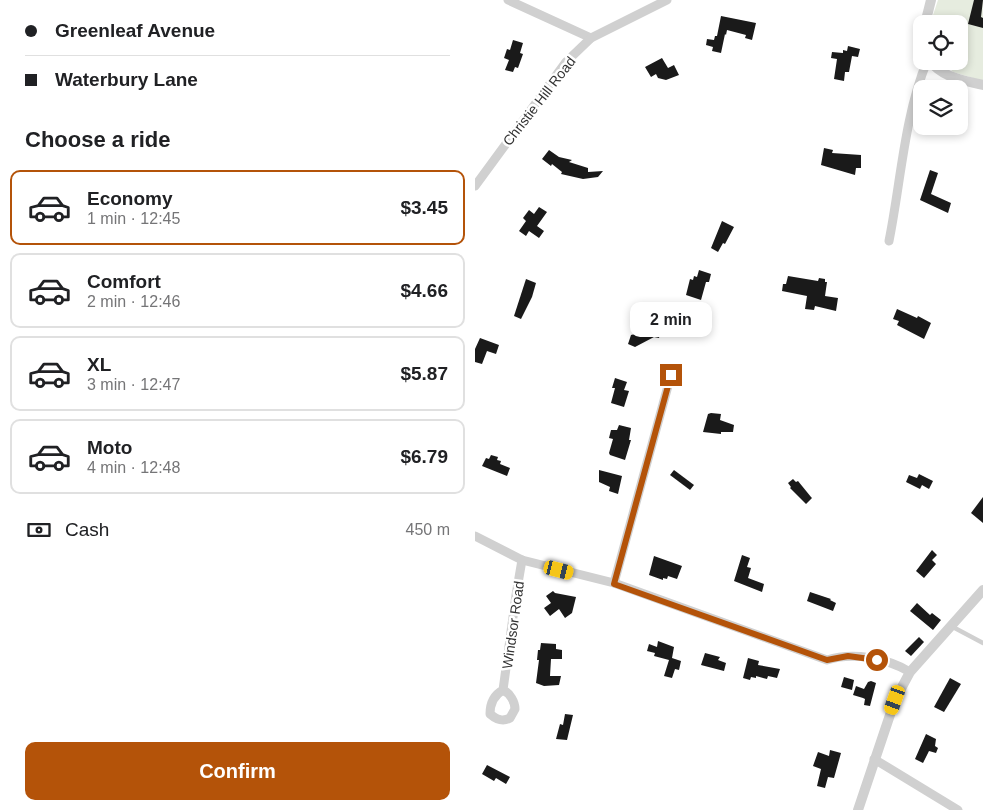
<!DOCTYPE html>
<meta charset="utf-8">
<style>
body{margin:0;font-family:Helvetica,sans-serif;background:#f6f6f6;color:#202124;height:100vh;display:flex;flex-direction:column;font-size:19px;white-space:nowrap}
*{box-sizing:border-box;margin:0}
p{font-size:16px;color:#757577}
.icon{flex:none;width:28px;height:28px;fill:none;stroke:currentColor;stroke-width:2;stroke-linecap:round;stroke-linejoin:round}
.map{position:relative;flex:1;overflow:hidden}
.details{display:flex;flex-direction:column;background:#fff;width:475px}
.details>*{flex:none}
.banner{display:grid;align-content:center;height:110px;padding:0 25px;background:#fff}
.tools{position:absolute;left:438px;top:15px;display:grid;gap:10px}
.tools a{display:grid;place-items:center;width:55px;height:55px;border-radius:10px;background:#fff;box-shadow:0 2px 8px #0003;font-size:25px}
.end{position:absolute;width:22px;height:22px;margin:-11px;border:6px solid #b45309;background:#fff;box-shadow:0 0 0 2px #fff}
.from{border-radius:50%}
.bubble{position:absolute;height:35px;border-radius:10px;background:#fff;box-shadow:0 2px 8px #0003;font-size:16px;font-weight:700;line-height:35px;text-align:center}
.car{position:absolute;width:15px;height:30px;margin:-15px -8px;border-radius:6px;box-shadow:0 0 4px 1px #0007;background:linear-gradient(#f5c518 24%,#345 0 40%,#f5c518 0 76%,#345 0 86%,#f5c518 0)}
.banner b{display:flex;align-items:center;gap:18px;height:48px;font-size:19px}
.banner b+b{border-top:1px solid #e0e0e0}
.banner i{width:12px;height:12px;background:#202124}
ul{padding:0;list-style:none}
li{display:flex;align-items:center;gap:15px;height:75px;margin:0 10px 8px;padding:0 15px;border:2px solid #e0e0e0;border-radius:10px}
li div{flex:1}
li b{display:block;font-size:19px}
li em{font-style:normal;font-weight:700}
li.current{border-color:#b45309}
li>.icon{width:45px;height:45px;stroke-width:1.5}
h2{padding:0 25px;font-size:22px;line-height:60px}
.pay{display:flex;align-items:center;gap:12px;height:55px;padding:0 25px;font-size:19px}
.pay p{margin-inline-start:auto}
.cta{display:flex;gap:10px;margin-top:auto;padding:10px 25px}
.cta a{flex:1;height:58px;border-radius:10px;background:#b45309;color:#fff;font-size:20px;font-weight:700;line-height:58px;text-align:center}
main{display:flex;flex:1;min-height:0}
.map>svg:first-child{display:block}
.green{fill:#e6ecdf}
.building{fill:#1a1a1a}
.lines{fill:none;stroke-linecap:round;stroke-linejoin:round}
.service{stroke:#d0d0d0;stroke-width:4.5}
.minor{stroke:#d0d0d0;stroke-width:9}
.tertiary{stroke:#d0d0d0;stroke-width:10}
.route{stroke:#b45309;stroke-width:6}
.labels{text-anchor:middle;stroke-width:5;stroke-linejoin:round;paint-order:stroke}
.street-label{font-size:14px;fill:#333;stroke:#fff}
</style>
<main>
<section class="details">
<div class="banner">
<b><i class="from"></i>Greenleaf Avenue</b>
<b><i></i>Waterbury Lane</b>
</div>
<h2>Choose a ride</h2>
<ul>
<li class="current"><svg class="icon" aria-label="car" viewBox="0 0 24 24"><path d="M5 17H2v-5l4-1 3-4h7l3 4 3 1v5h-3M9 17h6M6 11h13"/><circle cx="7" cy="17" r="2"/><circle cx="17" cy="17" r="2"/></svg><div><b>Economy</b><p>1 min · 12:45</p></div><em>$3.45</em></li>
<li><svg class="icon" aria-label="car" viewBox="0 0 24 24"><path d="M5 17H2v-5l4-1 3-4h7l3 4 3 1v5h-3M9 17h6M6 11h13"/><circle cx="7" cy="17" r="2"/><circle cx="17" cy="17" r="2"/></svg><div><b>Comfort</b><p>2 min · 12:46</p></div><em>$4.66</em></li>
<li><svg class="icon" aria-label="car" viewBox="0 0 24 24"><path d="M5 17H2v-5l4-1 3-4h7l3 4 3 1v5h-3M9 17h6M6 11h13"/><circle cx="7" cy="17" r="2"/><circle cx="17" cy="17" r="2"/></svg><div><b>XL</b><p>3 min · 12:47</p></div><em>$5.87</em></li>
<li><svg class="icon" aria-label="car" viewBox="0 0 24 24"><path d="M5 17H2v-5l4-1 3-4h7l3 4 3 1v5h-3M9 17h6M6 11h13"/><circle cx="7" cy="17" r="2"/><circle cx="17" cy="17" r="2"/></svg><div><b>Moto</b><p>4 min · 12:48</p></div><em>$6.79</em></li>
</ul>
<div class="pay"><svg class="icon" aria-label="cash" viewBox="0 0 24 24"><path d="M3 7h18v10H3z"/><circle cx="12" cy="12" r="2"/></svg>Cash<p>450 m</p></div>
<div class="cta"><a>Confirm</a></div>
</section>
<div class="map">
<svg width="508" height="810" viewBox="0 0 508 810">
<rect width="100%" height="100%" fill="#fff"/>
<path class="green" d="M463,0h45v81l-30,-9 -10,-11h16v-37h-29z"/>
<g class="building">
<path d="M499,0h9l-2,17 2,1v10l-15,-4z"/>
<path d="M246,16l35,7 -4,17 -7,-2 1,-3 -19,-5 -1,5 -1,-1 -4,19 -9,-2 1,-4 -7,-2 1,-6 7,1 1,-4h2z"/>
<path d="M38,40l10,3 -3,10 3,1 -5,14 -3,-1 -2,5 -8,-2 4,-10 -5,-2 3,-9 3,1z"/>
<path d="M373,46l12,3 -2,8 -6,-1 -3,16h-4l-1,9 -10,-2 3,-20 -6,-1 1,-6 11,1v-3l4,1z"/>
<path d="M187,58l6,10 6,-3 5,10 -13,5 -8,-2 -2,-4 -5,3 -6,-10z"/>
<path d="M349,148l9,2 -1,3 29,2v13h-5l-1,7 -34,-10z"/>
<path d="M74,150l10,7 13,3 -3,2 19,6v4l15,-1 -5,6 -15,2 -22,-5 1,-2 -10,-8 -1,2 -9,-7z"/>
<path d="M455,170l8,3 -7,21 20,9 -3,10 -28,-13z"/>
<path d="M64,207l8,5 -10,14 7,5 -5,7 -10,-7 -3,5 -7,-5 7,-10 -3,-3 6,-8 5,4z"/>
<path d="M247,221l12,6 -9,17 -2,-1 -5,9 -7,-4z"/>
<path d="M224,270l12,4 -2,8h-3l-5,18 -15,-5 4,-16 3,1 1,-4 3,1z"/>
<path d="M313,276l30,5 1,-3 6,1v3h2l-2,14 13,2 -2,13 -21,-5 -1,4 -9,-1 2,-13 -25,-5 1,-7h3z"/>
<path d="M51,279l10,4 -4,14 -11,22 -7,-3z"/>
<path d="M422,309l20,9 1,-2 13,7 -7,16 -27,-14 2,-4 -6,-2z"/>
<path d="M165,321l4,1 4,13 4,-8 9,3 -2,8 -5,-1 -19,10 -7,-3 3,-9 4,-1 -1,-3 4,-1 -2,-4z"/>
<path d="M5,338l19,7 -3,9 -9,-3 -5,13 -7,-2v-13z"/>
<path d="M140,378l12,4 -3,8 5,1 -5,16 -13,-4 4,-15h-3z"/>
<path d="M236,413l10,1 -1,6 14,5 -1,7h-12v2l-18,-2 5,-18z"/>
<path d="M144,425l12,3 -2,12h2l-6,20 -15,-5 -1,-2 4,-14 -4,-1 2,-8h6z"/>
<path d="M16,455l7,2 -1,3 4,1 -1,3 10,4 -3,8 -25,-10 4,-8 3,1z"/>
<path d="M124,470l23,6 -4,18 -9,-3 1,-4 -11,-5z"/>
<path d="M199,470l20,15 -4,5 -20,-15z"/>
<path d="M444,474l14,7 -4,8 -7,-4 -2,4 -14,-7 3,-7 8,3z"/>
<path d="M318,479l3,3 2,-1 13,16 1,1 -6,6 -16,-16 1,-1 -3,-4z"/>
<path d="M508,497v26l-12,-10z"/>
<path d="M457,550l5,5 -5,5 4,4 -12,14 -8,-7z"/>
<path d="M267,555l8,3 -3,9 4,1 -3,10 16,6 -2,8 -28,-11z"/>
<path d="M179,556l28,10 -5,13 -9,-3 -1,3 -4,-1v2l-14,-5z"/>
<path d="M78,591l2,2 21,4 -4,16 -7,5 -6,-9 -9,7 -6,-8 7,-5 -5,-7z"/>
<path d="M335,592l21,7 -1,1 6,3 -3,8 -26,-10z"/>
<path d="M442,603l13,12 2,-2 9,7 -8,10 -23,-19z"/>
<path d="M444,637l5,5 -13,14 -6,-5z"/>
<path d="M183,641l16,6 -2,11 9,3 -2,9 -4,-1 -3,9 -8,-2 5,-16 -15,-4 1,-3 -8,-2 2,-7 8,3z"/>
<path d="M66,643l15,1v5l6,1v9h-11l-1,17h11l-2,9 -15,1 -8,-3 3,-23h-2l1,-10h2z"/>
<path d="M230,653l15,4 -2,3 8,3 -2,8 -23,-6z"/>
<path d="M273,658l11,3 -1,4 22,4 -3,9 -9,-2 -1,3 -11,-3v2l-5,-1 -1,3 -7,-2z"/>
<path d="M369,677l10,3 -2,10 -11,-3z"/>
<path d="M475,678l11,6 -17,28 -10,-5z"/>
<path d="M396,681l5,2 -6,23 -6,-1 1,-6 -2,-1 -10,-3 3,-9 8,3 4,-7z"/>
<path d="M90,714l8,1 -6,25 -11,-1 4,-15 3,1z"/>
<path d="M451,734l10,5 -1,7 3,2 -2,5 -7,-2 -6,12 -8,-4z"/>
<path d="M355,750l11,3 -7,25 -6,-1 -3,11 -8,-2 4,-17 -8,-3 5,-14 11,4z"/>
<path d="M12,765l23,12 -4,7 -10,-6 -2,3 -12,-7z"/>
</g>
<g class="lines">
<path class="service" d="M476,626l32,17"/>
<g class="minor">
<path d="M33,0l83,38"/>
<path d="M0,186l91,-124 25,-24 76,-38"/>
<path d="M414,241c12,-60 15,-123 38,-180"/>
<path d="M0,536l47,24 92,23 213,77c26,-8 60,-2 83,12"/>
<path d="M139,583l57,-208"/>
<path d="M28,690c-9,5 -13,14 -13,24 7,6 13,8 20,4l5,-9c0,-7 -5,-16 -12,-19l13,-95 6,-35"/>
<path d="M399,759l84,51"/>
</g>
<g class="tertiary">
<path d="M450,24l6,-24"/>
<path d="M455,61c13,17 33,19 53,24"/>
<path d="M383,810l37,-110 15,-28 73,-82"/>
</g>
</g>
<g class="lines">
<path class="route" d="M196,375l-57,209 213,76 21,-4 29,4"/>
</g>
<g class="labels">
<g class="street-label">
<text transform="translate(64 101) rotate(-52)" y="5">Christie Hill Road</text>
<text transform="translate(38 625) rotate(-82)" y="5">Windsor Road</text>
</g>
</g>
</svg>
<div class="tools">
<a><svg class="icon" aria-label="locate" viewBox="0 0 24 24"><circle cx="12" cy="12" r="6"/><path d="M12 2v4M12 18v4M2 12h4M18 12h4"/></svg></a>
<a><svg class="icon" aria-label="layers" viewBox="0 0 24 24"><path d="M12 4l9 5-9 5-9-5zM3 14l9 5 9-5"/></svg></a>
</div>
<i class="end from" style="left:402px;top:660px"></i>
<i class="end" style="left:196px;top:375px"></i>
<div class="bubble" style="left:155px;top:302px;width:82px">2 min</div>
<i class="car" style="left:84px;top:570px;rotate:104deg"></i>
<i class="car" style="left:420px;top:700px;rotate:200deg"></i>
</div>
</main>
